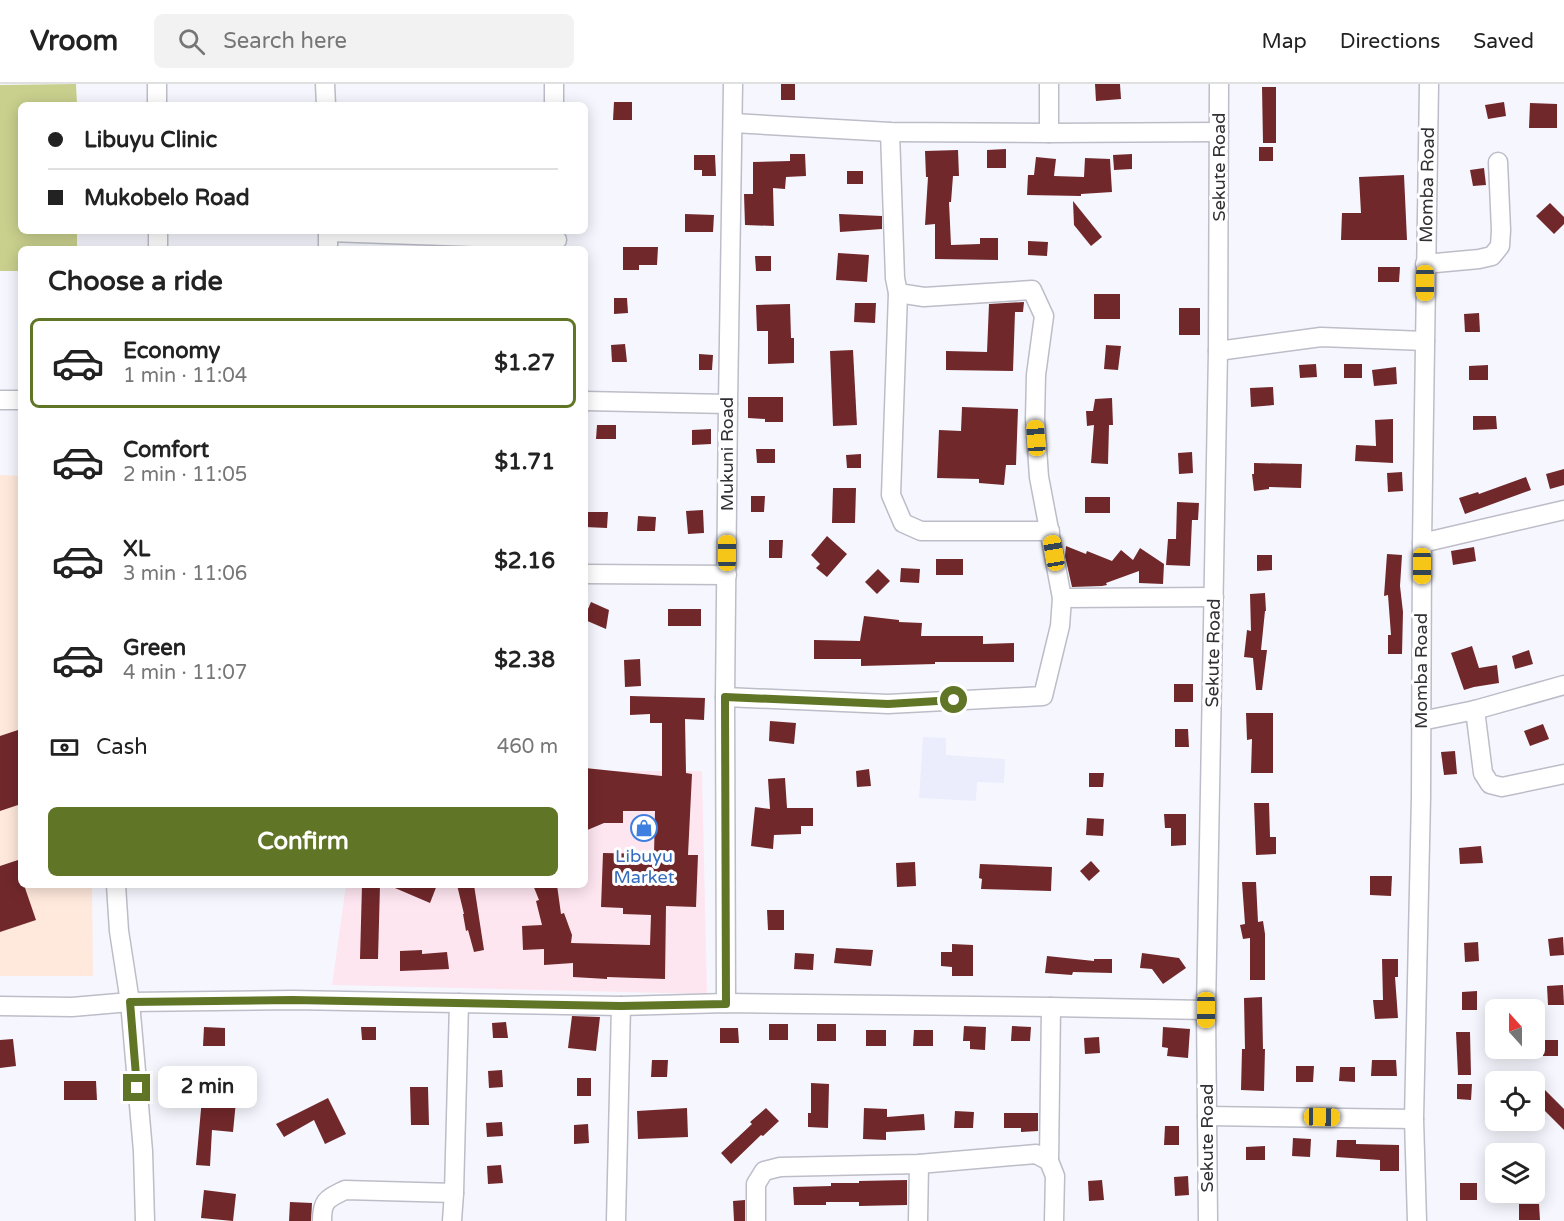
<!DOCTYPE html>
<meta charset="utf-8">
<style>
body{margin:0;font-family:"Varela Round",sans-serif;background:#f2f2f2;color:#222;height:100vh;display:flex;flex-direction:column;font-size:22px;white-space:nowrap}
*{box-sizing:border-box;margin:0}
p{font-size:20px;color:#767676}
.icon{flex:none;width:33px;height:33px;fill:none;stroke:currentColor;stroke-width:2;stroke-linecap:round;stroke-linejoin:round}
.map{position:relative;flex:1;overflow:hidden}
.side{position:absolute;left:18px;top:162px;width:570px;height:642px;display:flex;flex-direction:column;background:#fff;border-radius:9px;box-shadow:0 3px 15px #0003}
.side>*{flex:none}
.top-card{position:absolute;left:18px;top:18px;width:570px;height:132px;border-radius:9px;box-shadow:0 3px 15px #0003;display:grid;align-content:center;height:132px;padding:0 30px;background:#fff}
.needle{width:39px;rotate:339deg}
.buttons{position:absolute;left:1485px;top:915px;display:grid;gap:12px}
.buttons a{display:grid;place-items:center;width:60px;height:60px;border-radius:9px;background:#fff;box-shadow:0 3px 15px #0003;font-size:30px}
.end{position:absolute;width:27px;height:27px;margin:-14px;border:8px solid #607626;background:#fff;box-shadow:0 0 0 3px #fff}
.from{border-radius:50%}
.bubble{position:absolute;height:42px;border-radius:9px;background:#fff;box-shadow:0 3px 15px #0003;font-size:20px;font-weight:700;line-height:42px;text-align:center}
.car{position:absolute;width:18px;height:36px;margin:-18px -9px;border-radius:8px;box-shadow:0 0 4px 2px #0007;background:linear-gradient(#f5c518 24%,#345 0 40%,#f5c518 0 76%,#345 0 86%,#f5c518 0)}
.top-card b{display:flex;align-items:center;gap:21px;height:57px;font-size:22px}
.top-card b+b{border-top:2px solid #e0e0e0}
.top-card i{width:15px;height:15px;background:#222}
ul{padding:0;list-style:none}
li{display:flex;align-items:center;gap:18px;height:90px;margin:0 12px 9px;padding:0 18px;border:3px solid transparent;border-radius:9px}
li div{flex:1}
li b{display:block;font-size:22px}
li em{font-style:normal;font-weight:700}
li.selected{border-color:#607626}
li>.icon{width:54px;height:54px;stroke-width:1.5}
h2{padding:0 30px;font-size:27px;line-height:72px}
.pay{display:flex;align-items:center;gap:15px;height:66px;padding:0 30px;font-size:22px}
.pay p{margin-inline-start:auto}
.primary-button{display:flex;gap:12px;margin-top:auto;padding:12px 30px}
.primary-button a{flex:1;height:69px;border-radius:9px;background:#607626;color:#fff;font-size:24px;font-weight:700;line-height:69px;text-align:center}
header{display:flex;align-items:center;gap:36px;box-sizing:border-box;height:84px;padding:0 30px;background:#fff;border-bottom:2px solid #e0e0e0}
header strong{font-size:28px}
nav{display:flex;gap:33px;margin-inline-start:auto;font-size:21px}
.search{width:420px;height:54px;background:#f2f2f2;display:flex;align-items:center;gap:15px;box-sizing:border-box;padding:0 21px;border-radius:9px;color:#767676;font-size:22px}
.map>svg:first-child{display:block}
.commercial{fill:#fee6f0}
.built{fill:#ecedfc}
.education{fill:#ffe8dc}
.green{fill:#c9d08d}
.building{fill:#71282b}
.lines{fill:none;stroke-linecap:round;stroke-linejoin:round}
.minor-casing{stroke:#bcbdc8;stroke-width:21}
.minor{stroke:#fff;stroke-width:18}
.route{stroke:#607626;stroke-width:8}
.labels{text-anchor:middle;stroke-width:6;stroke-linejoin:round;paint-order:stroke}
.street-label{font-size:18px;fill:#313135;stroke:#fff}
.shop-label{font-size:18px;fill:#366cbe;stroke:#fff}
</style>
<header>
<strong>Vroom</strong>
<div class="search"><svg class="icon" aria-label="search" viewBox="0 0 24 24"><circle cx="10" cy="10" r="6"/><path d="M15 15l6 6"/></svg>Search here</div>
<nav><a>Map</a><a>Directions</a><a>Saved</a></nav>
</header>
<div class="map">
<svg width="1564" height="1137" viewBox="0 0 1564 1137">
<rect width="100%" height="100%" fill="#f6f7fe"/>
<path class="commercial" d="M585,687h117l5,223 -375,-9 14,-100h239z"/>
<path class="built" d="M923,653l23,1v17l59,4 -1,24 -27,-1 -1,19 -57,-3z"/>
<path class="education" d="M0,391l21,1v409h71l1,91h-93z"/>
<path class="green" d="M76,0l1,21h-56v126h56v18h-56v22h-21v-186z"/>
<g class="building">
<rect x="781" y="0" width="14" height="16"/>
<path d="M1095,0h25l1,15 -25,2z"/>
<path d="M1262,3h14v56h-13z"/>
<path d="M614,18h18v18h-19z"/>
<path d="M1504,18l2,14 -18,3 -3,-14z"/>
<path d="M1530,19l27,1v24h-28z"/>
<rect x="1259" y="63" width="14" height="14"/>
<path d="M1006,65v19h-19v-18z"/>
<path d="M958,66l1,26h-6l-2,26h-2l2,43 29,-1v-6h18v22l-63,-1v-35l-10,1 3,-48h-2l-1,-26z"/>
<path d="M790,70h15l1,22 -20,1 -1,12 -12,-1 1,38 -29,-1 -1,-31h9v-32l37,-1z"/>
<path d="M1132,70v15l-18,1 -1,-15z"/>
<path d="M694,71h21l1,21h-14v-6h-8z"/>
<path d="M1036,73l20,2 -2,17 30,1 1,-19 25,1 2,33 -31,2v2l-54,-1 1,-20h6z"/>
<path d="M1484,84l2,17 -13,1 -3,-16z"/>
<rect x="847" y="87" width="16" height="13"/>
<path d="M1404,91l3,65h-66l1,-27h19l-2,-36z"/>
<path d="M1073,117l29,36 -11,9 -17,-21z"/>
<path d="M1550,119l14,14v7l-10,10 -18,-18z"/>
<path d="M685,130l29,1 -1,17h-28z"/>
<path d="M839,130l43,2v13l-42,3z"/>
<path d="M1028,157l20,1 -1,14 -19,-1z"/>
<path d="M623,163h35l-1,18h-18v5h-16z"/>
<path d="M838,169l31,2 -2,27 -31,-2z"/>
<path d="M755,172h16v15h-15z"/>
<path d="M1378,183h22l-1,15h-21z"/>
<rect x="1094" y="210" width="26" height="25"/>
<path d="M614,214h13l1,15 -14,1z"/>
<path d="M1024,218l-1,10h-8l-2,59 -67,-1v-19l41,1 2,-48z"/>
<path d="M855,219h21l-1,20 -21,-1z"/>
<path d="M790,220l1,34h3v25l-26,1v-33h-11l-1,-26z"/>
<rect x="1179" y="224" width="21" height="27"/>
<path d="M1479,229l1,19h-15l-1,-18z"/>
<path d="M625,260l2,18h-15l-1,-17z"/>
<path d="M1106,261l15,1 -3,24 -14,-1z"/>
<path d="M853,266l4,75 -24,1 -3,-75z"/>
<path d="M699,270l14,1 -1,15h-13z"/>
<path d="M1316,280l1,13 -17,1 -1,-13z"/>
<rect x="1344" y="280" width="18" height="14"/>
<path d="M1488,281v15h-19v-14z"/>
<path d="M1396,283l1,17 -23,2 -2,-16z"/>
<path d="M1273,303l1,18 -23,2 -1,-19z"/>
<path d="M748,313h35v25h-18v-3l-17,-1z"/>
<path d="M1112,314l1,27h-4l-1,39 -17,-1 3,-38 -7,1 -1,-15h7l2,-12z"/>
<path d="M962,323l56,2 -2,56h-10l-2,20 -25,-2v-4l-42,-1 2,-48 22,1z"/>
<path d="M1473,332h23l1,13 -24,1z"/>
<path d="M1393,335v44l-38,-2 1,-16 20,1 -1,-26z"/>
<path d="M597,341h19v14h-20z"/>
<path d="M711,345v15l-19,1v-15z"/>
<path d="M756,365h19v14h-18z"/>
<path d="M1192,368l1,21 -14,1 -1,-21z"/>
<path d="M861,370v14h-14l-1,-13z"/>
<path d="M1254,379l48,1 -1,24 -32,-1v2l-15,2 -2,-17h2z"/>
<path d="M1564,385v16l-14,4 -4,-15z"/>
<path d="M1402,388l1,19 -15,1 -1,-19z"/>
<path d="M1526,393l5,13 -66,24 -6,-16 19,-6 1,2z"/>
<path d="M833,404h23l-1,35h-23z"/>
<path d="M751,412h14l-1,16h-13z"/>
<rect x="1085" y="413" width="25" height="16"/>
<path d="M1177,418l22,1 -1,17h-6l-2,46 -24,-1 2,-26h8z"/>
<path d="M703,426l1,23 -16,1 -2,-23z"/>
<path d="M585,428h23l-1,16 -22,-1z"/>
<path d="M638,432l18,1 -1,14h-18z"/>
<path d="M827,452l20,18 -20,23 -11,-9 4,-4 -9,-9z"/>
<path d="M769,456h14l-1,18h-13z"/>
<path d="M1066,462l20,8 1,-3 25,10 9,-11 12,10 7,-12 24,16 -1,20 -24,-1v-12l-33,12 1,2 -5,1 -30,1 -7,-31z"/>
<path d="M1474,463l2,14 -23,4 -2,-14z"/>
<path d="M1387,470l15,1 -2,31 3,26 -1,42h-14v-19h3l-3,-40 -4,1z"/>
<path d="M1257,471h15v15l-15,1z"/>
<rect x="936" y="475" width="27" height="16"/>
<path d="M901,484l19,1 -1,14 -19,-1z"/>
<path d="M878,485l12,12 -13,13 -12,-12z"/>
<path d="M1265,509l1,18h-1l-4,39h6l-5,40h-6l-3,-32 -9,-1 3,-27 4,1 -1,-37z"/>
<path d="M591,518l18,8 -3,19 -21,-9v-4z"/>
<rect x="668" y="525" width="33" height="17"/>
<path d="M864,532l35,4v2l23,1 -1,13h62v8l31,-1v19h-79v2l-74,2v-7h-47v-19l46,1z"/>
<path d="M1472,562l7,22 18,-3 2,18 -25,4 -10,3 -13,-37z"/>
<path d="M1529,566l4,14 -18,5 -3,-13z"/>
<path d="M640,575l1,27 -16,1 -1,-27z"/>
<rect x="1174" y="600" width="19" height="18"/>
<path d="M630,612l75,2 -1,22 -19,-1 1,54 6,1 -4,81h10l-2,52 -30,-1 -1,73 -58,-2v2l-34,-2v-14l-29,2v-16l-21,1 -1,-24 20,-1 -6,-24 3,-1 -6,-15h24l4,29 3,-1 8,22 -1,8 79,2 1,-30 -28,-1v-6l-22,-1 2,-54 51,1 1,-43h-32v12h-19l-19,8v-63l77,8v-53h-12v-9l-20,1z"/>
<path d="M1246,629h27v60h-22l1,-34 -5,1z"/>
<path d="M770,637l26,2 -2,21 -25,-3z"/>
<path d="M1543,640l6,15 -19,7 -6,-15z"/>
<path d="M21,645v75l-21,7v-75z"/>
<path d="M1175,645h13l1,18h-14z"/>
<path d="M1455,667l2,23 -13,1 -3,-23z"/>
<path d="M869,685l2,17 -14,1 -1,-16z"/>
<path d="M1089,689h15l-1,14h-14z"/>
<path d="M785,694l2,30h26v18h-12v8l-27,1 -1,14 -22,-3 4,-39 15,2 -2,-30z"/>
<path d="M1254,719h15l1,34h6v17l-20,1z"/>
<path d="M1164,730h22v31l-15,1v-18h-6z"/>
<path d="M1087,734l17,1 -1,17 -17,-1z"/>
<path d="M1481,762l2,17 -23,1 -1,-16z"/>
<path d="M21,775v26h3l12,35 -36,12v-66z"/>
<path d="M1091,777l9,10 -11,10 -9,-10z"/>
<path d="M915,778l1,24 -19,1 -1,-24z"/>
<path d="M980,780l72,3 -1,24 -70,-2 1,-10 -3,-1z"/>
<path d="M1370,792h22l-1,20 -21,-1z"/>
<path d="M1242,798h14l2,40 5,-1 2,13v46h-15v-42l-7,1 -3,-14 5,-1z"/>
<path d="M362,801h18l-2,74h-18z"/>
<path d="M388,801h49l-7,18z"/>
<path d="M457,801h17l10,65 -10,2 -6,-22 -2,1 -3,-17h1z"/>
<path d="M767,826h17v20h-16z"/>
<path d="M1563,853l1,18 -14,1 -2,-17z"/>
<path d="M1478,858l1,19 -14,1 -1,-19z"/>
<path d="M952,860l21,1v31h-21v-9l-11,-1v-14h11z"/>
<path d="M836,864l37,2 -2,16 -37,-3z"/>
<path d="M422,866v4l25,-2 2,17 -49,2v-20z"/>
<path d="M795,869l19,1 -1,16 -19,-1z"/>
<path d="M1142,869l37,5 7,10 -23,16 -11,-15 -12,-1z"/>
<path d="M1047,872l47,5v-2h18v14l-39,-1 -1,3 -27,-2z"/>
<path d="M1382,875h16v18h-3l3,41 -23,1 -2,-19h10z"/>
<path d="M1563,901l1,20h-16l-1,-19z"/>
<path d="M1477,907v19h-15v-18z"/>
<path d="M1262,913l1,52h2l-1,42 -23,-1 1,-41h3l-1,-51z"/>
<path d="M572,932l28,1 -4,34 -28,-3z"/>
<path d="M506,938l2,16h-15l-1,-15z"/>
<rect x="769" y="940" width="19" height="16"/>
<rect x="817" y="940" width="19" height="17"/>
<path d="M964,942l22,1 -1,23 -15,-1v-8h-7z"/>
<path d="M1012,942l19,1 -1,14h-19z"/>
<path d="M204,943l21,1v18h-22z"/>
<path d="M361,943h15v13h-14z"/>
<path d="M1163,943l27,2 -2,29 -21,-2 1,-8 -6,-1z"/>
<path d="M720,944h18l1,15h-19z"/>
<rect x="866" y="946" width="20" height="16"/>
<path d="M914,946h19v16h-20z"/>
<path d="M1456,948h14l1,43h-13z"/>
<path d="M1099,953l1,16 -15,1 -1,-16z"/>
<path d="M13,955l3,27 -16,2v-28z"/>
<rect x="1543" y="956" width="15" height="16"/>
<path d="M652,976h16l-1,17h-16z"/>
<path d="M1372,976h24l1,16h-26z"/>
<path d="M1296,982h18l-1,16h-17z"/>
<path d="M1340,983h15v15l-16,-1z"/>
<path d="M502,986l1,17 -14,1 -1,-17z"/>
<rect x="577" y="994" width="14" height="18"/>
<path d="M64,997h32l1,19h-33z"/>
<path d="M811,999l18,1 -1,44 -20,-1v-14h3z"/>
<path d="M1457,1000h15l-1,16 -14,-1z"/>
<path d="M410,1003h18l1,38h-18z"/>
<path d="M1544,1005l20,20v21l-30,-30v-2z"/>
<path d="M202,1014l34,3 -3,31 -21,-2 -2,36 -14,-1z"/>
<path d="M328,1014l18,36 -21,10 -11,-24 -30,17 -8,-13z"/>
<path d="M687,1024l1,29 -50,2 -1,-28z"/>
<path d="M766,1024l13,13 -16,15 -2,-1 -30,29 -10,-11 31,-29 -2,-2z"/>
<path d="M864,1024l23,1v8l37,-3 1,16 -39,2v8l-23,-1z"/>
<path d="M955,1027l19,1 -1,16h-19z"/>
<path d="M1004,1029h34v18l-17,1v-4h-17z"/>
<path d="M502,1038l1,14 -16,1 -1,-14z"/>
<path d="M588,1040l1,19 -15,1v-19z"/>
<path d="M1165,1042h14v19h-15z"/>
<path d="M1293,1054l18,1 -1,18 -18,-1z"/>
<path d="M1337,1056h19v4l43,1v26h-19v-11l-44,-3z"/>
<path d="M1265,1062v14h-19v-13z"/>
<path d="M501,1081l2,18 -15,1 -1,-18z"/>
<path d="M1188,1092l1,19 -14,1 -1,-19z"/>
<path d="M907,1096v25l-48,1v-4h-33v3h-32l-1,-18 38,-1v-3h28v-2z"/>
<path d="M1102,1096l2,20 -15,1 -1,-20z"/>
<rect x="1460" y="1099" width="17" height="17"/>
<path d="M204,1106l32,4 -3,27 -32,-3z"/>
<path d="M745,1116v21h-11l-1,-20z"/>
<path d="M290,1118l22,1 -1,18h-22z"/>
<path d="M1519,1120h20l1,16h-21z"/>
</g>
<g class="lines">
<defs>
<g id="minor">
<path d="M157,0v21"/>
<path d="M325,0l1,21"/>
<path d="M554,0v21"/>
<path d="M733,39l157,9 159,1 170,-1"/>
<path d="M890,48l5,146 3,15 -7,202 12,28 18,8h129"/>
<path d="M1049,49v-49"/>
<path d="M158,147v18"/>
<path d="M328,147v18"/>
<path d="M328,148l229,8"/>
<path d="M1425,180l54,-5 13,-3 8,-10 1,-16 -3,-68"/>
<path d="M1218,267l103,-14 104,4"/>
<path d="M0,316h21"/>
<path d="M585,317l143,3"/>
<path d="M1422,459l142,-33"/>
<path d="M585,490l142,1"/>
<path d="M1062,514l152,-1"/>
<path d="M725,613l163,7 155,-8 17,-70 2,-28 -23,-121 -4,-58 1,-44 8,-59 -12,-26 -108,7 -26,-4"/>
<path d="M1475,626l8,63 7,11 12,3 62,-13"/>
<path d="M1421,637l54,-11 89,-25"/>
<path d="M116,801l3,46 11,71 13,149 2,70"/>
<path d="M726,919l-1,-306 3,-293 5,-320"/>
<path d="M0,922l72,1 58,-5 162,-2 329,6 105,-3 325,4 155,3"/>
<path d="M1207,1032l207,3"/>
<path d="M1049,1077l2,-154"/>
<path d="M322,1137c0,-21 5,-22 23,-31l109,3"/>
<path d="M452,1137l2,-28 5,-190"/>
<path d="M616,1137l5,-215"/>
<path d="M756,1137v-37l8,-13 16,-4 139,-3 117,-10 13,7 6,15 -1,45"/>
<path d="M918,1137l1,-57"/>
<path d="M1208,1137l-2,-211 12,-659 1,-267"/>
<path d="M1417,1137l-3,-102 7,-322 1,-254 7,-459"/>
</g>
</defs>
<use href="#minor" class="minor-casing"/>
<use href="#minor" class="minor"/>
</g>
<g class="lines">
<path class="route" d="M137,1004l-7,-86 162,-2 329,6 105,-2 -1,-307 163,7 66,-4"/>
</g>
<defs>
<symbol id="shop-ring" viewBox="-11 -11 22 22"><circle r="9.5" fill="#fff" stroke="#3f7fe0" stroke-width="1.5"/><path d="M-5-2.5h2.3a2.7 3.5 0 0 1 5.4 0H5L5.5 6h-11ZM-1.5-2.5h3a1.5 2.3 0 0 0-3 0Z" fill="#3f7fe0"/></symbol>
</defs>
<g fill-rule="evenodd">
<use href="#shop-ring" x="629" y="729" width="30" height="30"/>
</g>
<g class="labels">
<g class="street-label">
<text transform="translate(1219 83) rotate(-90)" y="6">Sekute Road</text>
<text transform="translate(1427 101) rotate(-89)" y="6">Momba Road</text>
<text transform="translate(727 370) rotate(-90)" y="6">Mukuni Road</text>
<text transform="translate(1213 569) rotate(-89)" y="6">Sekute Road</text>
<text transform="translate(1421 587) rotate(-90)" y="6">Momba Road</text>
<text transform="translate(1207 1054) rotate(-90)" y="6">Sekute Road</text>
</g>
<g class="shop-label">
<text x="644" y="778">Libuyu<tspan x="644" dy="21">Market</tspan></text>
</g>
</g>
</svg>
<div class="buttons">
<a><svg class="needle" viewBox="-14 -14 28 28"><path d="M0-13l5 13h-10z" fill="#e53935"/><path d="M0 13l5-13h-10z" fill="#767676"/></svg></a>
<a><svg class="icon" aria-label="locate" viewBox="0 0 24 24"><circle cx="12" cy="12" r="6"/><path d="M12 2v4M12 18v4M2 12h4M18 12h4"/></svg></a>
<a><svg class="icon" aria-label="layers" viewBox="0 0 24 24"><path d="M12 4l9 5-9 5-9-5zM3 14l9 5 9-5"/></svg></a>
</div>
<i class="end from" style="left:954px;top:616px"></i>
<i class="end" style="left:137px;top:1004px"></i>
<div class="bubble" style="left:158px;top:982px;width:99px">2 min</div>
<i class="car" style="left:1425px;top:199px;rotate:180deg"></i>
<i class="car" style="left:1036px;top:354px;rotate:356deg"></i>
<i class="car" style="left:727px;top:469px;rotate:0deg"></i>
<i class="car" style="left:1054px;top:469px;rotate:350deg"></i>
<i class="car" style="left:1422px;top:482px;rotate:180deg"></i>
<i class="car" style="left:1206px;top:926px;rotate:180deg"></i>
<i class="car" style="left:1322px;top:1033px;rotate:91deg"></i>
<div class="top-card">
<b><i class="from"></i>Libuyu Clinic</b>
<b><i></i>Mukobelo Road</b>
</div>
<section class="side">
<h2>Choose a ride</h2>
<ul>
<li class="selected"><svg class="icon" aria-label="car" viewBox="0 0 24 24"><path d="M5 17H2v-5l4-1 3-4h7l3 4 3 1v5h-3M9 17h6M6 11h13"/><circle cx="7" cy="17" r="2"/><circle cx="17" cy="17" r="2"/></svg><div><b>Economy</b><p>1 min · 11:04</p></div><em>$1.27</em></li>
<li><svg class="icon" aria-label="car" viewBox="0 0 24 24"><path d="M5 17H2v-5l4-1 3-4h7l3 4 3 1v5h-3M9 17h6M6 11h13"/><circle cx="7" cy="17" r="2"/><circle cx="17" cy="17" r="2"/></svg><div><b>Comfort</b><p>2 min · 11:05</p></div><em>$1.71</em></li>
<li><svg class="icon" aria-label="car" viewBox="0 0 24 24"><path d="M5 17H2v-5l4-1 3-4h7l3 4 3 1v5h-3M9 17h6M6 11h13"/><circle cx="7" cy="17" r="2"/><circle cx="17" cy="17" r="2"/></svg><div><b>XL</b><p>3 min · 11:06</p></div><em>$2.16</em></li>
<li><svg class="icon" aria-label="car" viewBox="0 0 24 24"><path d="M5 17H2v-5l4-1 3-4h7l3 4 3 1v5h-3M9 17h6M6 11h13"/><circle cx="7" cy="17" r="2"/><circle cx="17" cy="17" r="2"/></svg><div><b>Green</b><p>4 min · 11:07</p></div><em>$2.38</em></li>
</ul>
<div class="pay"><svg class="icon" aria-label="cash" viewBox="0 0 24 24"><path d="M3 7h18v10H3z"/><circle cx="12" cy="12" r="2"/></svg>Cash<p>460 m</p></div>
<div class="primary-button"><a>Confirm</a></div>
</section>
</div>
